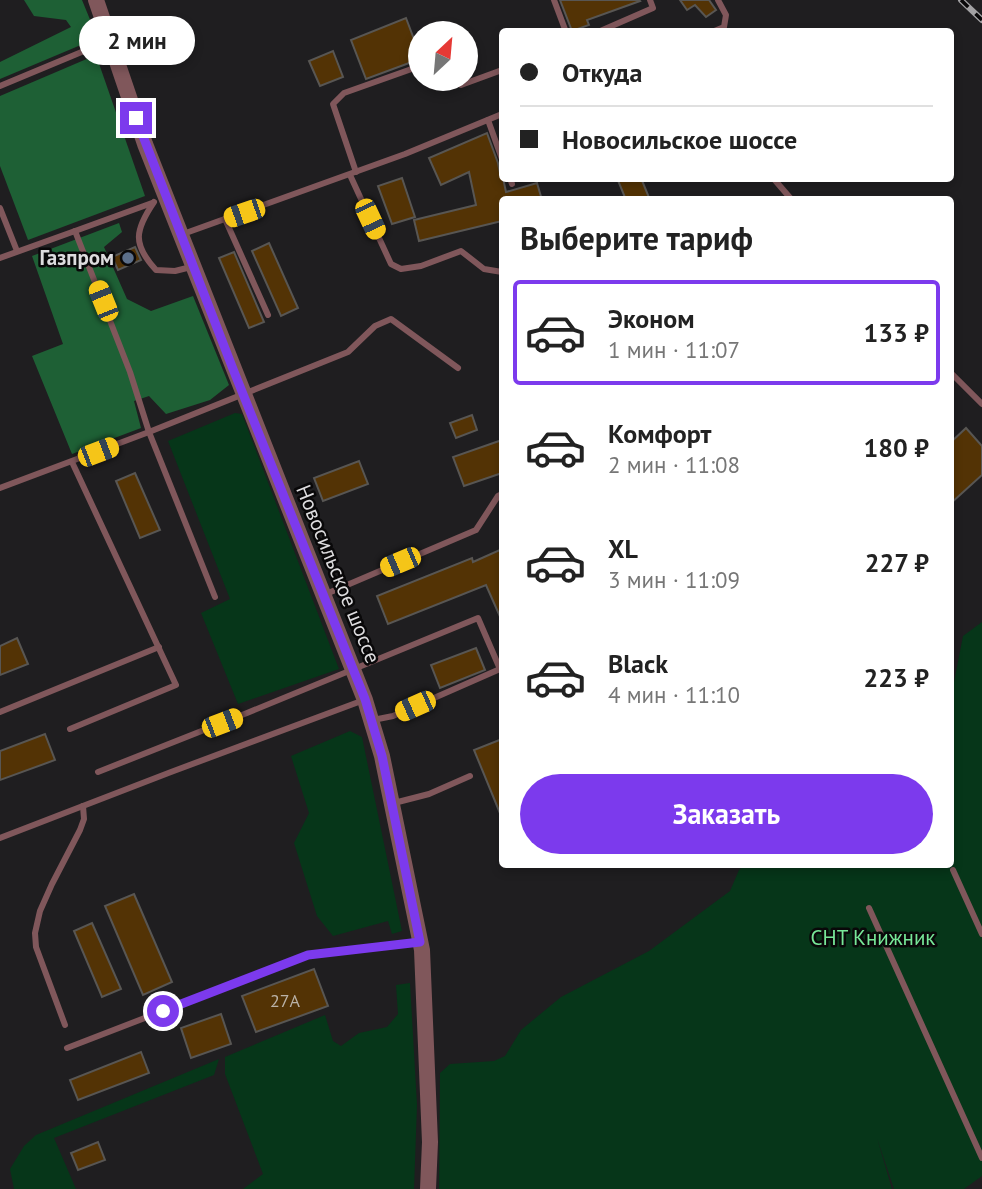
<!DOCTYPE html>
<html lang="ru">
<meta charset="utf-8">
<style>
body{margin:0;font-family:"PT Sans",sans-serif;background:#f6f6f6;color:#222;height:100vh;display:flex;flex-direction:column;font-size:26px;white-space:nowrap}
*{box-sizing:border-box;margin:0}
p{font-size:23px;color:#767676}
.icon{flex:none;width:38px;height:38px;fill:none;stroke:currentColor;stroke-width:2;stroke-linecap:round;stroke-linejoin:round}
.map{position:relative;flex:1;overflow:hidden}
.details{position:absolute;left:499px;top:196px;width:455px;height:672px;display:flex;flex-direction:column;background:#fff;border-radius:7px;box-shadow:0 4px 10px #0003}
.details>*{flex:none}
.guide{position:absolute;left:499px;top:28px;width:455px;height:154px;border-radius:7px;box-shadow:0 4px 10px #0003;display:grid;align-content:center;height:154px;padding:0 21px;background:#fff}
.needle{width:46px;rotate:26deg}
.controls{position:absolute;left:408px;top:21px;display:grid;gap:14px}
.controls a{display:grid;place-items:center;width:70px;height:70px;border-radius:50%;background:#fff;box-shadow:0 4px 10px #0003;font-size:35px}
.end{position:absolute;width:32px;height:32px;margin:-16px;border:9px solid #7c3aed;background:#fff;box-shadow:0 0 0 4px #fff}
.from{border-radius:50%}
.bubble{position:absolute;height:49px;border-radius:24px;background:#fff;box-shadow:0 4px 10px #0003;font-size:23px;font-weight:700;line-height:49px;text-align:center}
.car{position:absolute;width:21px;height:42px;margin:-21px -10px;border-radius:9px;box-shadow:0 0 5px 2px #0007;background:linear-gradient(#f5c518 24%,#345 0 40%,#f5c518 0 76%,#345 0 86%,#f5c518 0)}
.guide b{display:flex;align-items:center;gap:24px;height:66px;font-size:26px}
.guide b+b{border-top:2px solid #e0e0e0}
.guide i{width:18px;height:18px;background:#222}
ul{padding:0;list-style:none}
li{display:flex;align-items:center;gap:21px;height:105px;margin:0 14px 10px;padding:0 7px;border:4px solid transparent;border-radius:7px}
li div{flex:1}
li b{display:block;font-size:26px}
li em{font-style:normal;font-weight:700}
li.on{border-color:#7c3aed}
li>.icon{width:63px;height:63px;stroke-width:1.5}
h2{padding:0 21px;font-size:32px;line-height:84px}
.primary-button{display:flex;gap:14px;margin-top:auto;padding:14px 21px}
.primary-button a{flex:1;height:80px;border-radius:42px;background:#7c3aed;color:#fff;font-size:28px;font-weight:700;line-height:80px;text-align:center}
.map>svg:first-child{display:block}
.green{fill:#063619}
.forest{fill:#1e6035}
.building{fill:#533305;stroke:#585653;stroke-width:2}
.lines{fill:none;stroke-linecap:round;stroke-linejoin:round}
.service{stroke:#80575b;stroke-width:6}
.tertiary{stroke:#80575b;stroke-width:16}
.rail-casing{stroke:#a3a2a4;stroke-width:6}
.rail{stroke:#090809;stroke-width:3.5;stroke-dasharray:10;stroke-linecap:butt}
.route{stroke:#7c3aed;stroke-width:9}
.service-dot{fill:#5c6f8a;stroke:#090809;stroke-width:2.5}
.labels{text-anchor:middle;stroke-width:5;stroke-linejoin:round;paint-order:stroke}
.number-label{font-size:18px;fill:#bab2a8}
.poi-label{font-size:21px;font-weight:bold;fill:#dddcde;stroke:#090809;text-anchor:end}
.street-label{font-size:21px;fill:#dddcde;stroke:#090809}
.park-label{font-size:21px;fill:#77e798;stroke:#090809}
</style>
<div class="map">
<svg width="982" height="1189" viewBox="0 0 982 1189">
<rect width="100%" height="100%" fill="#1f1e20"/>
<g class="green">
<path d="M235,413l7,1 97,255 -101,35 -37,-91 29,-14 -62,-158z"/>
<path d="M982,622v554l-18,13h-70l-17,-51 15,51h-453l1,-116 10,-9 44,-3 11,-5 16,-26 40,-33 88,-46 81,-60 9,-21 5,-5 206,-1v-177l4,-5 9,-46z"/>
<path d="M350,731l12,6 40,194 -10,3 -4,-13 -55,15 -16,-20 -23,-73 15,-30 -18,-57z"/>
<path d="M410,983l7,122 -3,84h-171l20,-15 -38,-100v-17l100,-42 8,26 8,5 18,-13 28,-6 11,-13 -2,-29z"/>
<path d="M219,1059l-5,16 -160,63 22,51h-62l-4,-20 14,-23 12,-11z"/>
</g>
<g class="forest">
<path d="M24,0h58l9,22 -3,20 -88,37v-17l71,-35 -5,-7 -32,-4z"/>
<path d="M96,55l49,141 -117,44 -28,-74v-70z"/>
<path d="M119,223l3,9 -18,15 23,52 24,12 42,-15 36,89 -19,15 -44,14 -17,-18 -15,5 7,27 -69,26 -40,-98 31,-12 -31,-88z"/>
</g>
<g class="building">
<path d="M560,0h79l1,1 -53,19 2,5 -17,6z"/>
<path d="M680,0h29l7,10 -10,7 -11,-12 -8,5z"/>
<path d="M406,18l14,37v4l-54,20 -15,-39z"/>
<path d="M333,51l10,26 -23,9 -11,-25z"/>
<path d="M487,133l11,30 3,15h2l3,14 31,-9 5,17h-40v21l-83,20 -5,-21 62,-15 -7,-33 -28,13 -12,-27z"/>
<path d="M402,178l13,39 -23,7 -14,-38z"/>
<path d="M617,178h24l9,22h-24z"/>
<path d="M269,243l29,65 -17,8 -29,-65z"/>
<path d="M135,247l6,13 -23,10 -6,-13z"/>
<path d="M234,252l30,70 -15,6 -30,-70z"/>
<path d="M472,415l5,15 -21,8 -6,-15z"/>
<path d="M966,428l16,18v29l-32,29v-61z"/>
<path d="M502,440v33l-38,13 -11,-29z"/>
<path d="M359,461l9,23 -45,17 -9,-23z"/>
<path d="M135,473l25,57 -20,8 -24,-57z"/>
<path d="M502,549v72l-16,-36 -98,39 -11,-28 95,-38 1,4z"/>
<path d="M17,638l11,26 -28,11v-29z"/>
<path d="M476,648l9,22 -45,18 -9,-23z"/>
<path d="M45,734l10,26 -55,20v-29z"/>
<path d="M502,739v79l-28,-68z"/>
<path d="M134,894l38,88 -29,13 -38,-89z"/>
<path d="M92,923l29,66 -19,8 -28,-66z"/>
<path d="M314,969l14,37 -72,26 -14,-36z"/>
<path d="M221,1014l10,30 -40,14 -10,-30z"/>
<path d="M141,1052l8,21 -71,27 -8,-20z"/>
<path d="M98,1142l7,18 -27,10 -7,-17z"/>
</g>
<g class="lines">
<g class="service">
<path d="M554,0l12,32"/>
<path d="M598,32l55,-24 -3,-8"/>
<path d="M712,32l12,-5 2,-12 -8,-15"/>
<path d="M461,85l41,-15"/>
<path d="M0,86l108,-45"/>
<path d="M488,120l14,39"/>
<path d="M356,172l-23,-68 11,-11 76,-27"/>
<path d="M350,175l41,89 10,5 20,-3 40,-15 23,18 18,3"/>
<path d="M510,178l2,6"/>
<path d="M773,178l19,22"/>
<path d="M154,202c-19,28 -22,42 2,68l19,1 16,-4"/>
<path d="M0,208l17,43"/>
<path d="M225,219l43,96"/>
<path d="M75,231l77,-28"/>
<path d="M183,234l222,-80 97,-40"/>
<path d="M0,258l75,-27 55,141 19,60 66,165"/>
<path d="M950,372l32,32"/>
<path d="M0,488l149,-56 199,-80 27,-26 16,-7 67,49"/>
<path d="M326,594l150,-64 22,-34 4,-2"/>
<path d="M0,712l159,-65"/>
<path d="M70,729l106,-44 -104,-223"/>
<path d="M98,772l149,-59 231,-95 22,51 -107,47 -20,4"/>
<path d="M394,803l35,-9 41,-18"/>
<path d="M0,838l171,-66 193,-72"/>
<path d="M953,870l29,64"/>
<path d="M869,908l113,250"/>
<path d="M65,1025l-29,-78 -1,-14 5,-22 12,-27 28,-54 4,-11 -1,-13"/>
<path d="M67,1048l241,-93 110,-13"/>
</g>
<path class="tertiary" d="M96,0l49,144 220,556 17,56 40,194 8,192 -2,47"/>
<defs>
<path id="rail" d="M961,0l21,20"/>
</defs>
<use href="#rail" class="rail-casing"/>
<use href="#rail" class="rail"/>
</g>
<g class="lines">
<path class="route" d="M136,118l97,251 132,330 17,57 38,186 -112,13 -145,56"/>
</g>
<circle class="service-dot" cx="128" cy="258" r="7"/>
<g class="labels">
<g class="number-label">
<text x="285" y="1007">27А</text>
</g>
<g class="poi-label">
<text x="114" y="265">Газпром</text>
</g>
<g class="street-label">
<text transform="translate(338 574) rotate(68)" y="7">Новосильское шоссе</text>
</g>
<g class="park-label">
<text x="873" y="945">СНТ Книжник</text>
</g>
</g>
</svg>
<div class="controls">
<a><svg class="needle" viewBox="-14 -14 28 28"><path d="M0-13l5 13h-10z" fill="#e53935"/><path d="M0 13l5-13h-10z" fill="#767676"/></svg></a>
</div>
<i class="end from" style="left:163px;top:1011px"></i>
<i class="end" style="left:136px;top:118px"></i>
<div class="bubble" style="left:79px;top:16px;width:116px">2 мин</div>
<i class="car" style="left:244px;top:213px;rotate:251deg"></i>
<i class="car" style="left:370px;top:219px;rotate:155deg"></i>
<i class="car" style="left:103px;top:301px;rotate:338deg"></i>
<i class="car" style="left:98px;top:452px;rotate:69deg"></i>
<i class="car" style="left:400px;top:562px;rotate:247deg"></i>
<i class="car" style="left:415px;top:706px;rotate:246deg"></i>
<i class="car" style="left:222px;top:723px;rotate:69deg"></i>
<div class="guide">
<b><i class="from"></i>Откуда</b>
<b><i></i>Новосильское шоссе</b>
</div>
<section class="details">
<h2>Выберите тариф</h2>
<ul>
<li class="on"><svg class="icon" aria-label="car" viewBox="0 0 24 24"><path d="M5 17H2v-5l4-1 3-4h7l3 4 3 1v5h-3M9 17h6M6 11h13"/><circle cx="7" cy="17" r="2"/><circle cx="17" cy="17" r="2"/></svg><div><b>Эконом</b><p>1 мин · 11:07</p></div><em>133 ₽</em></li>
<li><svg class="icon" aria-label="car" viewBox="0 0 24 24"><path d="M5 17H2v-5l4-1 3-4h7l3 4 3 1v5h-3M9 17h6M6 11h13"/><circle cx="7" cy="17" r="2"/><circle cx="17" cy="17" r="2"/></svg><div><b>Комфорт</b><p>2 мин · 11:08</p></div><em>180 ₽</em></li>
<li><svg class="icon" aria-label="car" viewBox="0 0 24 24"><path d="M5 17H2v-5l4-1 3-4h7l3 4 3 1v5h-3M9 17h6M6 11h13"/><circle cx="7" cy="17" r="2"/><circle cx="17" cy="17" r="2"/></svg><div><b>XL</b><p>3 мин · 11:09</p></div><em>227 ₽</em></li>
<li><svg class="icon" aria-label="car" viewBox="0 0 24 24"><path d="M5 17H2v-5l4-1 3-4h7l3 4 3 1v5h-3M9 17h6M6 11h13"/><circle cx="7" cy="17" r="2"/><circle cx="17" cy="17" r="2"/></svg><div><b>Black</b><p>4 мин · 11:10</p></div><em>223 ₽</em></li>
</ul>
<div class="primary-button"><a>Заказать</a></div>
</section>
</div>
